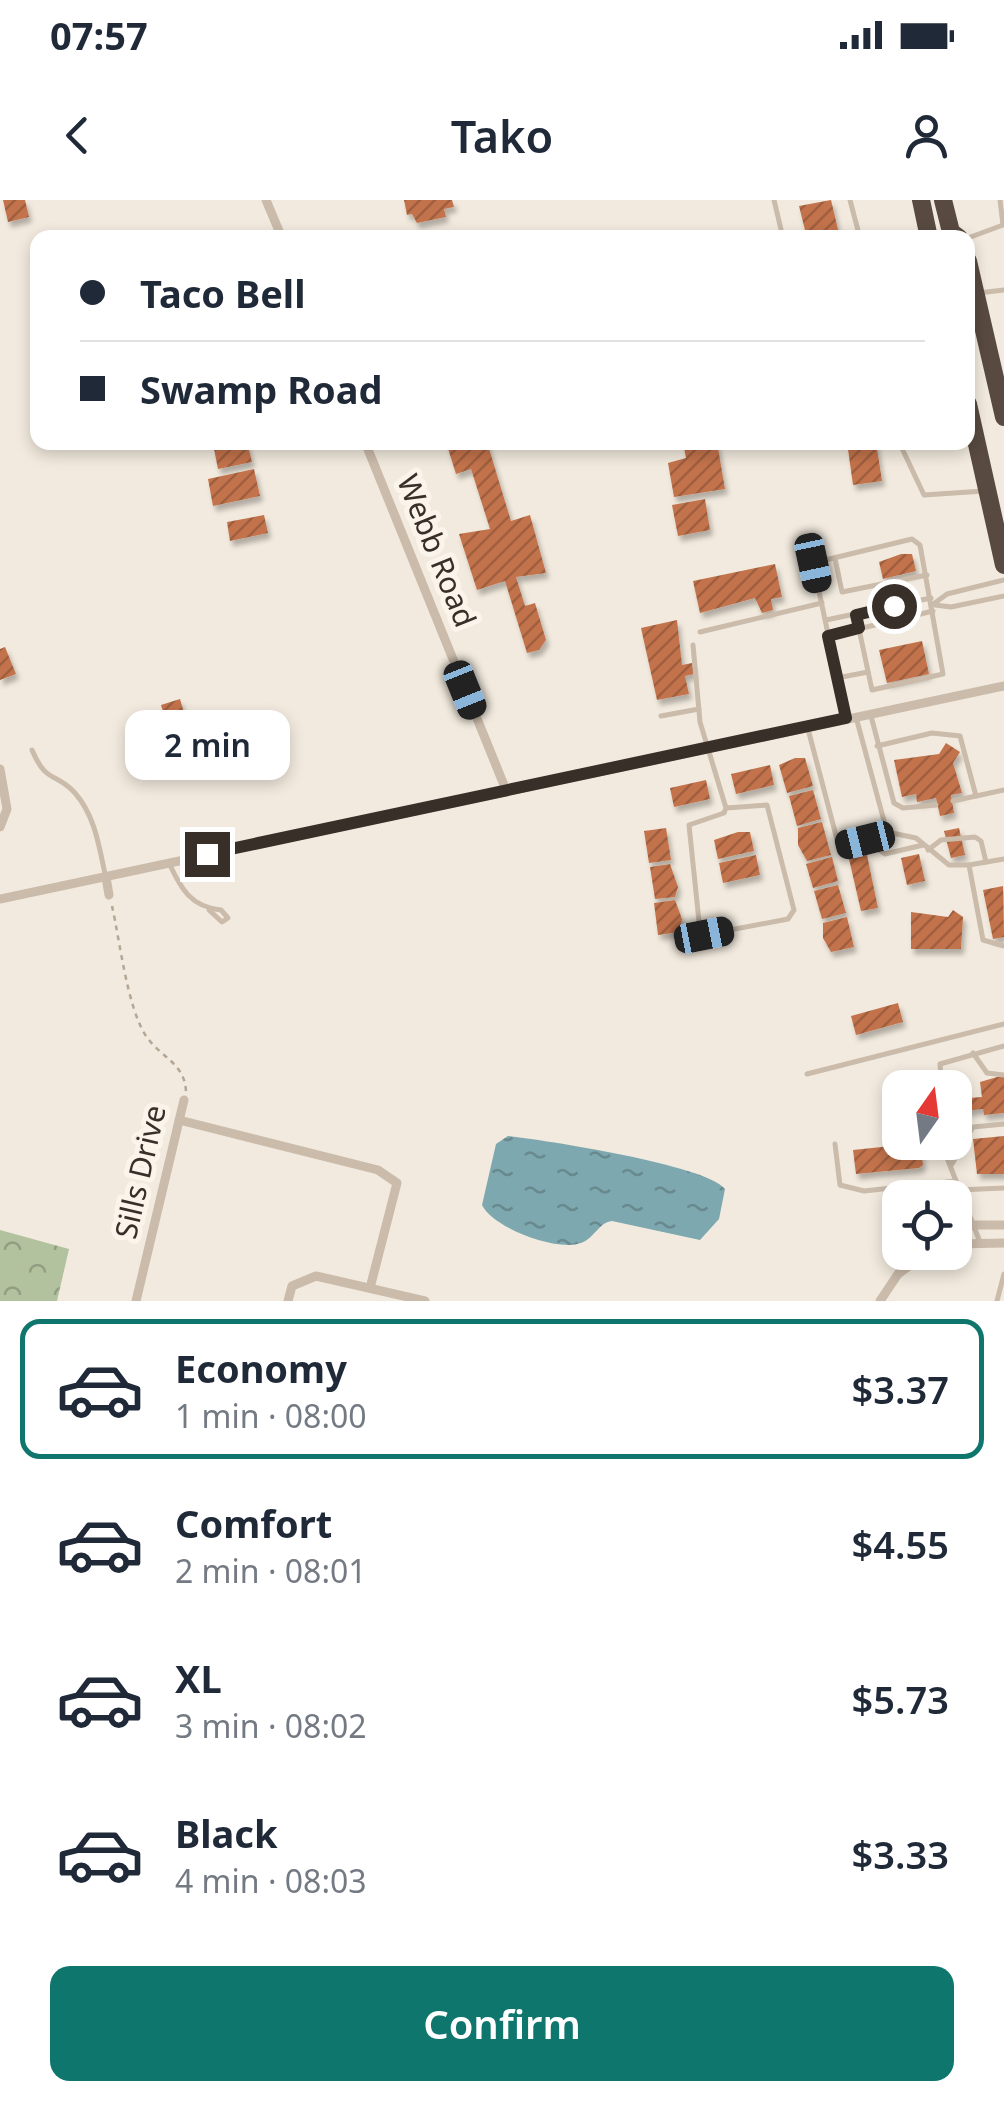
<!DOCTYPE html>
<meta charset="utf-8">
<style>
body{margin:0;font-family:"Noto Sans",sans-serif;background:#f2f2f3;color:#1f2937;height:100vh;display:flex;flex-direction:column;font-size:38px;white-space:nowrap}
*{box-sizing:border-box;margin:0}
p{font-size:32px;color:#747a83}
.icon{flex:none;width:55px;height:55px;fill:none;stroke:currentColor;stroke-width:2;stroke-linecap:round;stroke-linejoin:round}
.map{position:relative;height:1101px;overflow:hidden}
.details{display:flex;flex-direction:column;background:#fff;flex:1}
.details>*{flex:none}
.top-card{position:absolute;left:30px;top:30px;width:945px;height:220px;border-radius:20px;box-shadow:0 5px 15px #0003;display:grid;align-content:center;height:220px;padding:0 50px;background:#fff}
.needle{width:65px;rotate:14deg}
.fabs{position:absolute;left:882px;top:870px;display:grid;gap:20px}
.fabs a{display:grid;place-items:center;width:90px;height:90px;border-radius:20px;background:#fff;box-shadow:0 5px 15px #0003;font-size:50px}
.end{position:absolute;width:45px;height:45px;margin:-22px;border:12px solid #382f29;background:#fff;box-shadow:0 0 0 5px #fff}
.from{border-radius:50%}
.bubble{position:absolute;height:70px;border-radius:20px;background:#fff;box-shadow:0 5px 15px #0003;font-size:32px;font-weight:600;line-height:70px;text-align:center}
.car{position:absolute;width:30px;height:60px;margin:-30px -15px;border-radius:12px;box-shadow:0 0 8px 2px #0007;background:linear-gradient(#222 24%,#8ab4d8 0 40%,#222 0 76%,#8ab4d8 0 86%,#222 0)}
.top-card b{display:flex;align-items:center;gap:35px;height:95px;font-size:38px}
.top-card b+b{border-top:2px solid #e0e1e3}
.top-card i{width:25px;height:25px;background:#1f2937}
ul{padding:18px 0 0;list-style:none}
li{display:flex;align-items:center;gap:30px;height:140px;margin:0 20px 15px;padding:0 30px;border:5px solid transparent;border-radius:20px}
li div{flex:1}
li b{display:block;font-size:38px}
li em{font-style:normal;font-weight:600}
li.selected{border-color:#0f766e}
li>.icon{width:90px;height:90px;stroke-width:1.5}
.action{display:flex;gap:20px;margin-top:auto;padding:20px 50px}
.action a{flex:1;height:115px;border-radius:20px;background:#0f766e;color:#fff;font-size:40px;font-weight:600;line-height:115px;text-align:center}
.status{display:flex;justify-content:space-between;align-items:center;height:70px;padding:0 50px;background:#fff;direction:ltr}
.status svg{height:28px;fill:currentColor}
header{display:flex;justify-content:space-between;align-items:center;height:130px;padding:0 50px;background:#fff;font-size:45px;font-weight:600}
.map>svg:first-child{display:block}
.forest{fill:url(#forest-crowns)}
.water{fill:url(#water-ripples)}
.building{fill:url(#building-hatch);filter:url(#shadow)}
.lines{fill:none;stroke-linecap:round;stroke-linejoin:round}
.path{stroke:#b6a694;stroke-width:2.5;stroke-dasharray:5 5;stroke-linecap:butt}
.lane{stroke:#cabbaa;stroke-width:5}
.street{stroke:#cabbaa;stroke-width:9}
.highway{stroke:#584a41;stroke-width:18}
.route{stroke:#382f29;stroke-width:12}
.labels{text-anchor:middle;stroke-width:10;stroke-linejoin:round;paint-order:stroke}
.street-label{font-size:30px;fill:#382f29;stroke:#faf4eb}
</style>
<div class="status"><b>07:57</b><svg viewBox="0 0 49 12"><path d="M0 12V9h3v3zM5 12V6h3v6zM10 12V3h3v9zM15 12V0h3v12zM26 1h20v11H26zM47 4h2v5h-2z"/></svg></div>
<header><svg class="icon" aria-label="back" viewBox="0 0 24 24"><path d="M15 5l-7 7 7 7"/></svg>Tako<svg class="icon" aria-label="person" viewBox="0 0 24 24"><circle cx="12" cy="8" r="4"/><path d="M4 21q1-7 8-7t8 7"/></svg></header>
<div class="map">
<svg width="1004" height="1101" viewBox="0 0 1004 1101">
<defs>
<pattern id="forest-crowns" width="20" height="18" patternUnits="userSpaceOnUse" patternTransform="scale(2.5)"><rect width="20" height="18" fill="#b2c19e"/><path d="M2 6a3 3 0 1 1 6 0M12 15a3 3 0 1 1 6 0" fill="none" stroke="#929d81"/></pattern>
<pattern id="water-ripples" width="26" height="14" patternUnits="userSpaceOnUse" patternTransform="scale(2.5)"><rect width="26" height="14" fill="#7ea8af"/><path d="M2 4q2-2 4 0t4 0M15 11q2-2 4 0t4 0" fill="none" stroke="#68898e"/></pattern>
<pattern id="building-hatch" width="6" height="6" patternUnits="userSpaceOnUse" patternTransform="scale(2.5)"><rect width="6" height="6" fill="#c3734b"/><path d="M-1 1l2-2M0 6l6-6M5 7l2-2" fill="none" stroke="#9f5f3e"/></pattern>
<filter id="shadow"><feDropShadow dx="3" dy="5.5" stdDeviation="2.5" flood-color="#0004"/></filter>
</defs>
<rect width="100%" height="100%" fill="#f2eade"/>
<path class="forest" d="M0,1030l69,19 -12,52h-57z"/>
<path class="water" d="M508,936c36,4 199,29 217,53l-6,30 -19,21 -88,-19c-14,2 -17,17 -31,22 -24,9 -88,-15 -99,-38l14,-61z"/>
<g class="building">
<path d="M3,0h22l4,17 -21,5z"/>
<path d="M404,0h48l2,7 -10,2 2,8 -29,6 -5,-9 -5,1z"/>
<path d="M831,0l9,38h-33l-8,-32z"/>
<path d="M247,242l5,20 -34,7 -4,-20z"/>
<path d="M446,242h41l24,79 19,-6 16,58 -30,4 9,29 10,-3 11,37 -7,10 -12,3 -22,-72 -28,9 -18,-56 31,-5 -19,-60 -15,5z"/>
<path d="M683,242h34l8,47 -51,8 -6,-34 18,-5z"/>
<path d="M847,242h29l6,39 -29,4z"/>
<path d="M254,269l6,27 -47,10 -5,-27z"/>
<path d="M705,299l5,31 -32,6 -6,-31z"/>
<path d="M264,315l4,18 -38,8 -3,-19z"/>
<path d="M901,354h11l4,17 -33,8 -4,-17z"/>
<path d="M775,364l7,33 -11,2 2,11 -11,3 -7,-15 -55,15 -7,-32z"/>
<path d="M677,420l5,45 10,-2 2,11 -9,2 4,18 -32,6 -16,-72z"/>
<path d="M922,441l7,33 -42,9 -8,-33z"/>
<path d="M5,447l11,27 -16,6v-31z"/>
<path d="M180,499l8,27 -19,6 -8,-27z"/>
<path d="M946,543l14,9 -7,11 9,30 -11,2 3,18 -14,3 -4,-18 -19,4 -1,-8 -14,3 -8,-37 45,-6z"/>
<path d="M795,558h10l8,28 -26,7 -8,-28z"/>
<path d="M770,565l4,20 -38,9 -5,-20z"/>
<path d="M706,580l4,19 -36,8 -4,-19z"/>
<path d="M813,590l8,29 -24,7 -8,-30z"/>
<path d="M822,622l9,33 -24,6 -9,-16v-17z"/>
<path d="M666,628l5,32 -22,3 -5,-32z"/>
<path d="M959,628l6,27 -14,3 -7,-27z"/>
<path d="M738,632h12l4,19 -36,8 -4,-19z"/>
<path d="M919,654l6,27 -18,4 -6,-27z"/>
<path d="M756,655l4,20 -37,8 -4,-20z"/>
<path d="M867,655l11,53 -17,3 -12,-52z"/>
<path d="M832,657l6,24 -25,7 -7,-24z"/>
<path d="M670,664l8,23 -3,10 -20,2 -5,-32z"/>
<path d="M838,685l8,28 -24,6 -8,-28z"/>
<path d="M1003,686l1,51 -11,2 -10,-49z"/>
<path d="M675,700l7,19 -3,13 -21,3 -4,-32z"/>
<path d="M953,710l10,7 -2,32h-50v-37l37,5z"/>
<path d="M847,717l7,30 -23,5 -8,-14v-15z"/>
<path d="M898,803l5,19 -47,13 -5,-19z"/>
<path d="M1004,875v38l-20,2 -1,-6 -28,3v-13l27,-2 -2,-15z"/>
<path d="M1004,936v38h-27l-4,-35z"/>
<path d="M920,943l3,22 -4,3 -63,6 -3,-24z"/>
</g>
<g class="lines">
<path class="path" d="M112,706c8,35 15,101 34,130 15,22 39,27 40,56"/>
<g class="lane">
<path d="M774,0l9,38"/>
<path d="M850,0l10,38"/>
<path d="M968,38l35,-13 -3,-25"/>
<path d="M978,93l26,-3"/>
<path d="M899,242l25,53 60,-4"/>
<path d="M835,358l7,34 85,-17"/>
<path d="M932,405l15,-11 57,-14"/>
<path d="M935,405l16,2 53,-11"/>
<path d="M826,420l105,-22"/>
<path d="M700,432l122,-29"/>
<path d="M829,436l104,-25"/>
<path d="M693,445l7,77 26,86 -2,5 -35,12 11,106 4,4 84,-16 6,-9 -27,-105 -41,3"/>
<path d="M837,478l31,-6"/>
<path d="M661,516l38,-7"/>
<path d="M871,516l23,87 9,5 33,-3"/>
<path d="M856,517l31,115 29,6 33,27h20"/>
<path d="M846,519l-33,-156 99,-24 8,6 23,129 -71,16 -16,-75"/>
<path d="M808,529l31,118 26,-7 20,14 38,-9"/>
<path d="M877,546l55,-13 28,3 16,60"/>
<path d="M32,550c15,35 23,21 43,43 20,23 24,53 30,81"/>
<path d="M953,601l51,-11"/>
<path d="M928,650l13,-10 34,-3 6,4 5,21"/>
<path d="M1004,659l-35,6 14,75 21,6"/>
<path d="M169,663c12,26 22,44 52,47l7,8 -6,4 -13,-12"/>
<path d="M973,853l14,20 17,2"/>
<path d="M807,874l197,-50"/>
<path d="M942,888l-2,-24 64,-18"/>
<path d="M946,942l1,16 33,84"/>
<path d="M835,944l5,41 24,6 92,-10"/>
<path d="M952,964l21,-37 31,-3"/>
<path d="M959,990l45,-2"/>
<path d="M997,1101l7,-27"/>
</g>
<g class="street">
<path d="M266,0l16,38"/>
<path d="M365,242l141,348"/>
<path d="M0,569l7,40 -7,18"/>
<path d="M106,677l3,18"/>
<path d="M0,699l1004,-213"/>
<path d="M179,920l199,50 19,13 -27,105"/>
<path d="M955,1036l18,-11h31"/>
<path d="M955,1044l49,-1"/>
<path d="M136,1101l48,-201"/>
<path d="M288,1101l4,-15 24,-10 109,25"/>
<path d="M880,1101l18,-27 30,-22"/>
</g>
<g class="highway">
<path d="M921,0l8,38"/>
<path d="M943,0l8,32 8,6"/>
<path d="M968,61l36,156"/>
<path d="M968,204l36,161"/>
</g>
</g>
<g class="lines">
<path class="route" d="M207,654l639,-136 -18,-82 31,-8 -3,-13 38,-9"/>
</g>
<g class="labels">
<g class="street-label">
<text transform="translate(436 351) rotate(68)" y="10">Webb Road</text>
<text transform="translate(141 972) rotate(-77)" y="10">Sills Drive</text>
</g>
</g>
</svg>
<div class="fabs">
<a><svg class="needle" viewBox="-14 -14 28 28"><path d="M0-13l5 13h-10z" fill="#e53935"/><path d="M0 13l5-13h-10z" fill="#747a83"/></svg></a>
<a><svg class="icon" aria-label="locate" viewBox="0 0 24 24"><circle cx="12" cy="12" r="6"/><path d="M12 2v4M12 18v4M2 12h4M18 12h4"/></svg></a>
</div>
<i class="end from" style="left:894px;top:406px"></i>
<i class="end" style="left:207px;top:654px"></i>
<div class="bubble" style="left:125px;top:510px;width:165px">2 min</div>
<i class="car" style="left:813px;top:363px;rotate:168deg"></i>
<i class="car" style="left:465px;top:490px;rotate:158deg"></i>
<i class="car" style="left:865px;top:640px;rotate:256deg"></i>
<i class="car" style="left:704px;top:735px;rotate:79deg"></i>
<div class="top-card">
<b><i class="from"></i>Taco Bell</b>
<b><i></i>Swamp Road</b>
</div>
</div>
<section class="details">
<ul>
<li class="selected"><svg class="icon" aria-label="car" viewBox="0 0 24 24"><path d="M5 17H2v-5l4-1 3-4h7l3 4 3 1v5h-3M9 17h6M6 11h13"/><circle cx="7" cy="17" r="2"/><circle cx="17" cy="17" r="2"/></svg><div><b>Economy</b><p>1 min · 08:00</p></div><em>$3.37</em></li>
<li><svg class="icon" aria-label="car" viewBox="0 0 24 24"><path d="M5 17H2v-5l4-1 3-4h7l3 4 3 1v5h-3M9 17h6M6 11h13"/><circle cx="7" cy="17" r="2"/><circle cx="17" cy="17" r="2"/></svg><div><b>Comfort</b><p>2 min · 08:01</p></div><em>$4.55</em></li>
<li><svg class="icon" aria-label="car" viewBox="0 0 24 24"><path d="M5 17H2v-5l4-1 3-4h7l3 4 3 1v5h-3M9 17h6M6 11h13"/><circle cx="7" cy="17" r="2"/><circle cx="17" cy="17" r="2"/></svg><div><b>XL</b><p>3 min · 08:02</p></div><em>$5.73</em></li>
<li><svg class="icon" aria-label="car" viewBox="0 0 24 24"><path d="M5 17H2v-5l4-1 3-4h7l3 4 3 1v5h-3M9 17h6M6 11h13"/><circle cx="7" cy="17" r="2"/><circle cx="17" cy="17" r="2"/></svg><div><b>Black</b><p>4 min · 08:03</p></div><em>$3.33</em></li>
</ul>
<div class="action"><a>Confirm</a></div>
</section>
